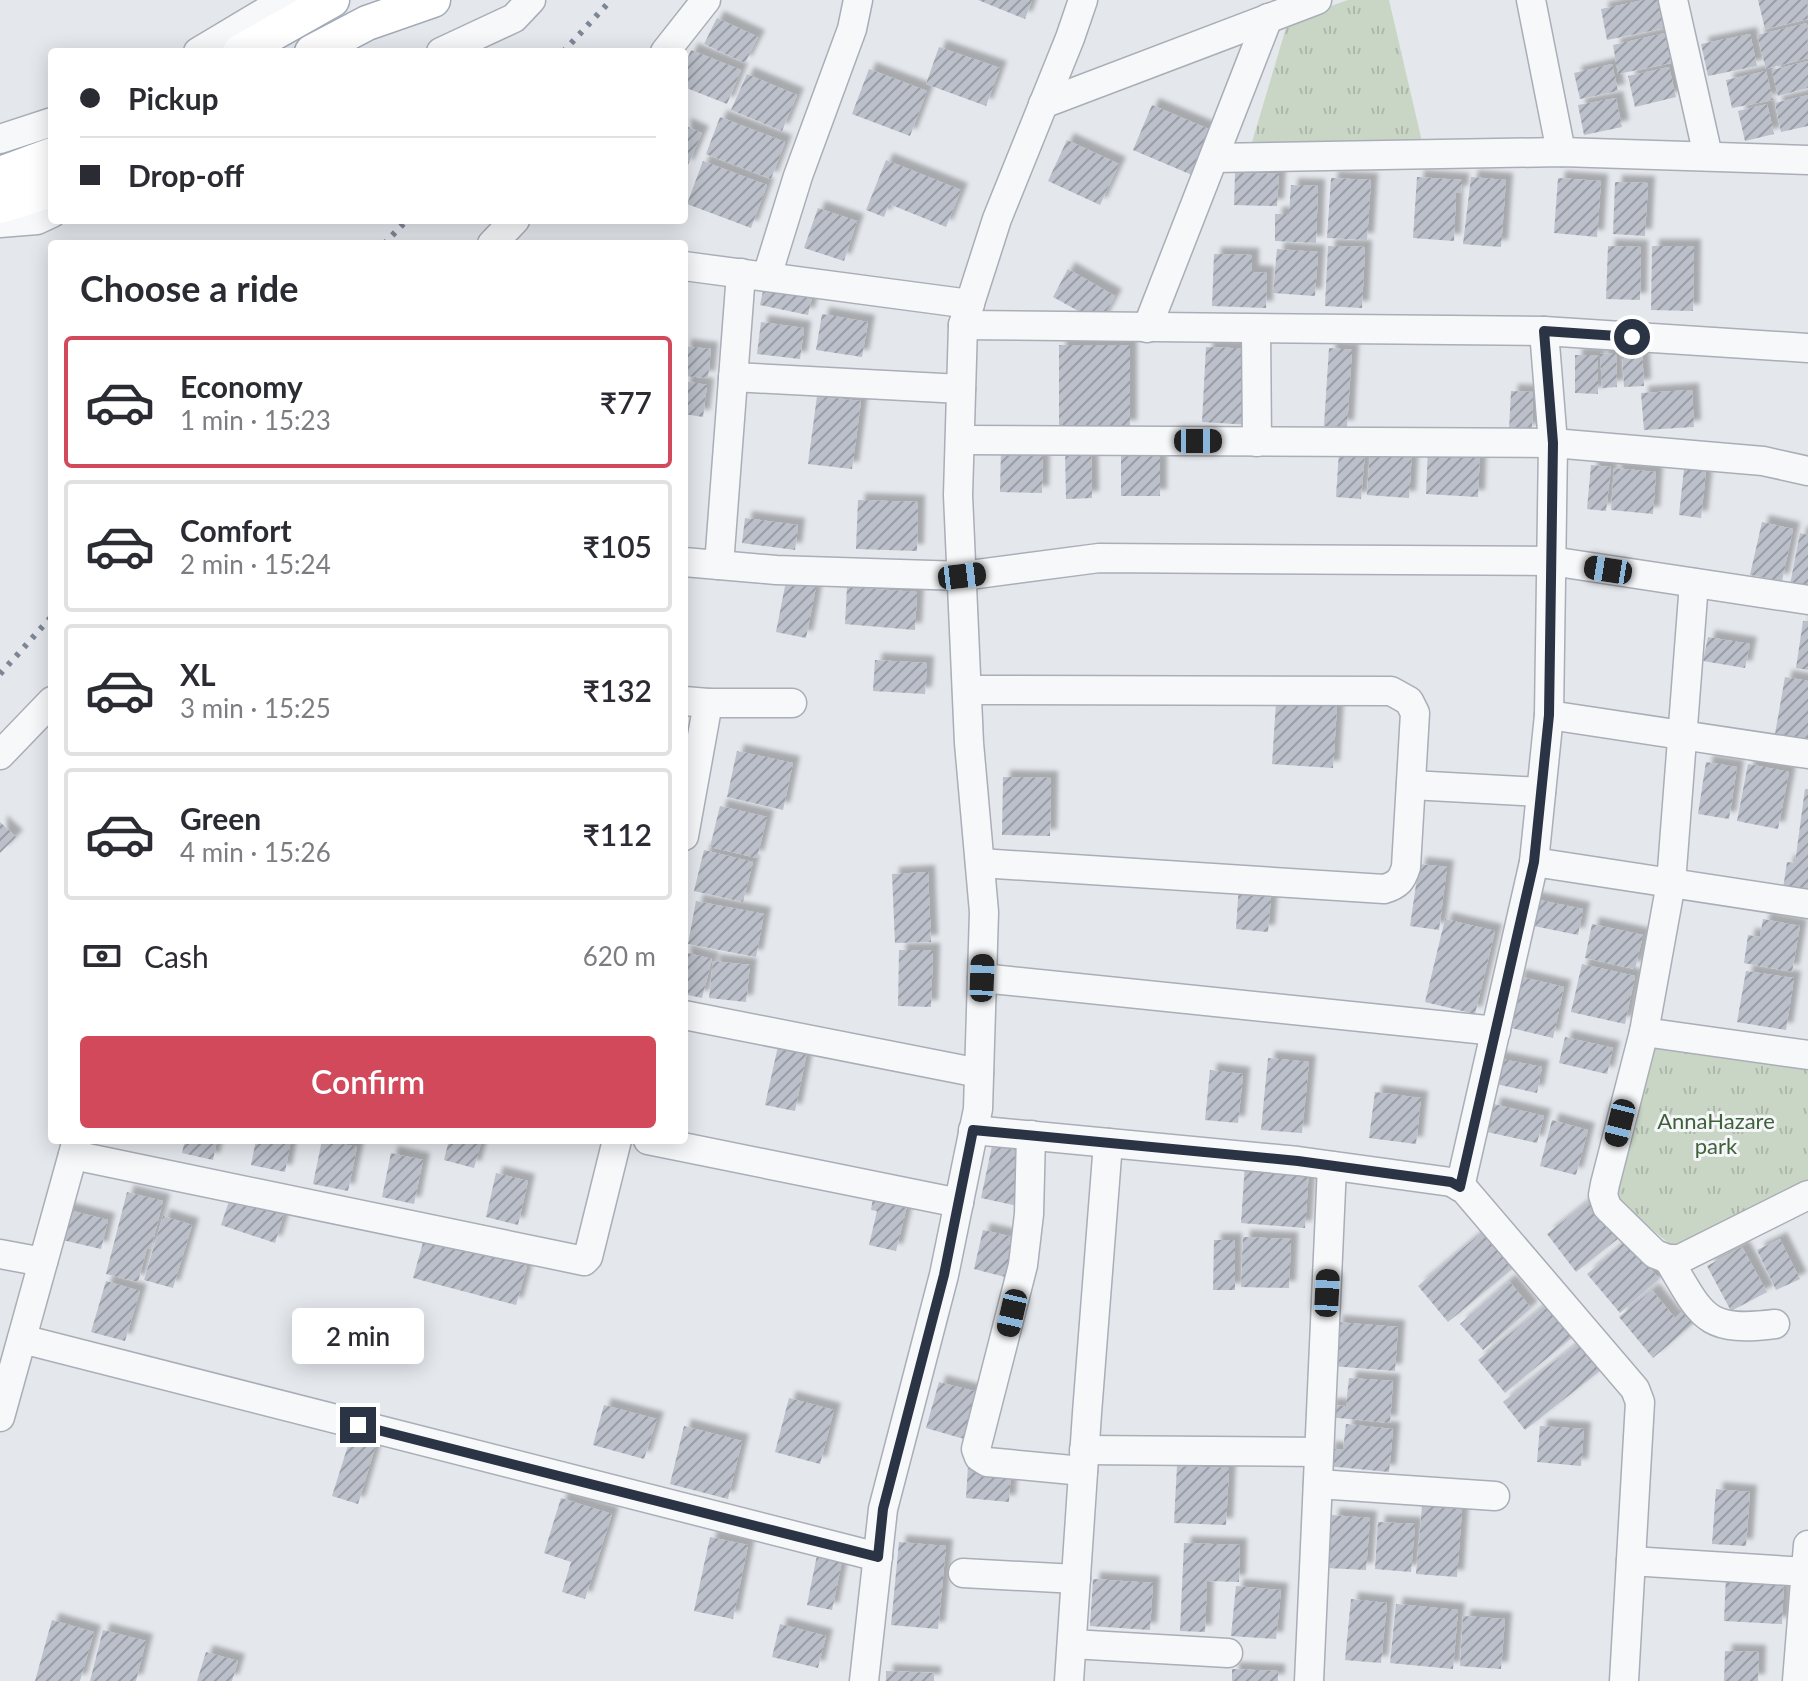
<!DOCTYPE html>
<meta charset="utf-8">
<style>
body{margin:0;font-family:Lato,sans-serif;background:#f7f7f7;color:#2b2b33;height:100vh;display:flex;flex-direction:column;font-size:30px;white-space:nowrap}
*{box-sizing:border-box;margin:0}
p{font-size:26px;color:#7c7c81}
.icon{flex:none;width:44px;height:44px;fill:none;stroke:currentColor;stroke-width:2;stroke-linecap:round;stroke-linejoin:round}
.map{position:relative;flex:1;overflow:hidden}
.panel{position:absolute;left:48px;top:240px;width:640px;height:904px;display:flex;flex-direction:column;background:#fff;border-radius:8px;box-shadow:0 4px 20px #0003}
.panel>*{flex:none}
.hud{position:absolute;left:48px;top:48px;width:640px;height:176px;border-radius:8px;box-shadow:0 4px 20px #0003;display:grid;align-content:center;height:176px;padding:0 32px;background:#fff}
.end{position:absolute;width:36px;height:36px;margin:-18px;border:10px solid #2b3445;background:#fff;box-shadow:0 0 0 4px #fff}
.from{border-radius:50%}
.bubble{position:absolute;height:56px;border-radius:8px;background:#fff;box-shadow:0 4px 20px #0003;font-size:26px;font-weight:600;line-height:56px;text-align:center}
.car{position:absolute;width:24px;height:48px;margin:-24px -12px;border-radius:10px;box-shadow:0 0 6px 2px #0007;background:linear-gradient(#222 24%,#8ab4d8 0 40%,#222 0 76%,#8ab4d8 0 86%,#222 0)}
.hud b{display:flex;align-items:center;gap:28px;height:76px;font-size:30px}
.hud b+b{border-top:2px solid #e1e1e2}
.hud i{width:20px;height:20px;background:#2b2b33}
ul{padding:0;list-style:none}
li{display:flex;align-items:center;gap:24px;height:132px;margin:0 16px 12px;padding:0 16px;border:4px solid #e1e1e2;border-radius:8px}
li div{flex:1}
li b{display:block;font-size:30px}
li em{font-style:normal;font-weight:600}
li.on{border-color:#d1495b}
li>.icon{width:72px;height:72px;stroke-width:1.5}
h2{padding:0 32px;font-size:36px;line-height:96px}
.pay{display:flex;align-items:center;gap:20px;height:88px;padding:0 32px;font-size:30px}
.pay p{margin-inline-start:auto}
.primary-button{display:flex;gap:16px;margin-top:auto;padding:16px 32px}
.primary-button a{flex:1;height:92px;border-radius:8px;background:#d1495b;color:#fff;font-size:32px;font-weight:600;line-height:92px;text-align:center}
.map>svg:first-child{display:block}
.grass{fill:url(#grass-tufts)}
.building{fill:url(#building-hatch);filter:url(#shadow)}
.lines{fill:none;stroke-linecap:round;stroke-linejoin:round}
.minor-casing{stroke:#a9aeb7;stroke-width:31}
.major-casing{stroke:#a3abb8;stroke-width:37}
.minor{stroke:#f7f8fa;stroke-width:28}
.major{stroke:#fff;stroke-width:34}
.rail{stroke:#7d8696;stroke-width:6;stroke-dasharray:4 8;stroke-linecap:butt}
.route{stroke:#2b3445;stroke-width:10}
.labels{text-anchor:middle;stroke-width:6;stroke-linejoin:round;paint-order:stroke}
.park-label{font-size:22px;fill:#3f6138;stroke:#f4f6f9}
</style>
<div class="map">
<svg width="1808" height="1681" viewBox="0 0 1808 1681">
<defs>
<pattern id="grass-tufts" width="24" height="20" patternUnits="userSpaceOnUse" patternTransform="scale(2)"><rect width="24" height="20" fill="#c9d6c5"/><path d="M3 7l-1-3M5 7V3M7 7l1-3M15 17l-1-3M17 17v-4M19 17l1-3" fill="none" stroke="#adb8ab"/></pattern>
<pattern id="building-hatch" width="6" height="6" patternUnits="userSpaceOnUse" patternTransform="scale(2)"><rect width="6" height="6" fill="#bbc0ca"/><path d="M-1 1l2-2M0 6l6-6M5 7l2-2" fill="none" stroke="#989da6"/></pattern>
<filter id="shadow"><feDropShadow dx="7" dy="-7" stdDeviation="2" flood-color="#0004"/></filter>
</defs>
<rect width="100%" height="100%" fill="#e4e7ec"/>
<g class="grass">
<path d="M1348,0h41l34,146 -173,3 38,-128z"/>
<path d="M1651,1043l157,20v119l-127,63 -9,1 -54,-45 -3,-13z"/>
</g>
<g class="building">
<path d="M978,0h54l-7,19z"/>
<path d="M1644,0h15l6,28 -58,12 -6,-31z"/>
<path d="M1758,0h49l1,19 -43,10z"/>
<path d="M717,18l41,19 -13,26 -41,-19z"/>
<path d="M1807,23l1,35 -42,11 -9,-34z"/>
<path d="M1665,33l6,30 -53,11 -5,-29z"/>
<path d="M1750,34l7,32 -49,10 -7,-32z"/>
<path d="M939,47l61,21 -14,38 -60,-22z"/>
<path d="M691,50l50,20 -14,34 -43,-17v-20z"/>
<path d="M1808,61v27l-30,8 -6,-26z"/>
<path d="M1612,64l6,27 -38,8 -6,-26z"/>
<path d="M1669,67l7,30 -41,10 -7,-31z"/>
<path d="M869,69l58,22 -17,45 -58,-22z"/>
<path d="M1766,71l7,29 -41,8 -6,-28z"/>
<path d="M747,74l50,21 -15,36 -51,-21z"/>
<path d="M1808,95v31l-27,6 -6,-29z"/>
<path d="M1616,98l6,29 -38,8 -6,-30z"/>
<path d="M1767,104l7,30 -29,7 -7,-30z"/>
<path d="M1152,105l59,25 -19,45 -59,-25z"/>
<path d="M720,117l65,25 -14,37 -65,-25z"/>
<path d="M684,125l18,8 -15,34 -3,-1z"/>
<path d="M1067,140l52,24 -19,41 -52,-24z"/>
<path d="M886,160l75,30 -15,37 -57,-23 -5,13 -18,-7z"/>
<path d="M703,161l64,24 -16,43 -64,-24z"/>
<path d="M1235,173l44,1 -2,32 -43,-1z"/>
<path d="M1417,177l45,3 -1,13 -5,-1 -2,49 -41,-3z"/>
<path d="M1471,177l35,3 -5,67 -38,-3z"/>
<path d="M1331,178l40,2 -4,60 -40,-2z"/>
<path d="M1558,178l43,3 -4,56 -43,-4z"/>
<path d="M1615,182l33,1 -3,53 -32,-2z"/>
<path d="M1291,185l27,1 -2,57 -41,-2v-27h14z"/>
<path d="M818,208l39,13 -13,40 -40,-13z"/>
<path d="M1328,246l37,1 -3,61 -37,-2z"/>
<path d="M1608,246l33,1 -1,53 -34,-1z"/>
<path d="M1652,246h42l-1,65 -42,-1z"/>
<path d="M1277,249l41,3 -3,44 -42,-3z"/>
<path d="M1214,254l38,1v17l15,1 -1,35 -54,-2z"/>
<path d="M1068,269l47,27 -15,27 -47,-26z"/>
<path d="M766,277l48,11 -6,27 -48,-10z"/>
<path d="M822,314l46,8 -6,35 -46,-7z"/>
<path d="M761,322l43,6 -4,31 -43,-5z"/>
<rect x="1059" y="345" width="71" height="82"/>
<path d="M684,346l27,3 -3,29 -24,-2z"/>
<path d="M1206,347l50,2 -5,76 -49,-3z"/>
<path d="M1329,348l23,2 -5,77 -23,-1z"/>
<path d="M1642,350l2,36 -20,1 -2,-36z"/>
<path d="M1616,353l1,34 -15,1 -2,-34z"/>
<path d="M1575,355h23v39l-23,-1z"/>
<path d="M684,381l23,4 -4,32 -19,-3z"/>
<path d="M1692,390l2,37 -50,3 -3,-37z"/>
<path d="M1511,391l22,1 -1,39 -23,-1z"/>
<path d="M817,396l44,5 -9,68 -44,-5z"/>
<path d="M1001,448l42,1 -1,44 -42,-1z"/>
<path d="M1428,448l52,2 -2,47 -52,-3z"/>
<path d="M1065,449h26l1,49 -26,1z"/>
<rect x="1121" y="449" width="39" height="47"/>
<path d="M1370,450l42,2 -3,46 -42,-3z"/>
<path d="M1339,451l26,2 -4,46 -25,-2z"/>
<path d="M1591,465l20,2 -5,44 -19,-2z"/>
<path d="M1614,468l42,4 -3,42 -42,-4z"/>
<path d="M1684,469l22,2 -5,47 -22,-3z"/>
<path d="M858,500l60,2 -1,49 -61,-2z"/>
<path d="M745,518l53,7 -3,25 -53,-7z"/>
<path d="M1762,522l31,7 -11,52 -32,-6z"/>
<path d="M1800,533l8,2v53l-18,-3z"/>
<path d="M786,581l30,6 -10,51 -30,-6z"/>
<path d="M847,587l70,5 -2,38 -70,-6z"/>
<path d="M1803,621h5v49l-12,-2z"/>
<path d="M1708,637l42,7 -5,24 -42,-7z"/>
<path d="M875,660l52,3 -2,31 -52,-3z"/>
<path d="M1785,677l23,4v59l-33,-6z"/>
<path d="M1276,703l61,3 -4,62 -61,-4z"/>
<path d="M737,751l56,12 -10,47 -56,-13z"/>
<path d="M1706,762l31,5 -8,52 -31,-5z"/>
<path d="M1748,764l41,8 -11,57 -41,-8z"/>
<path d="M1003,777l48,1 -1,58 -48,-1z"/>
<path d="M1805,789h3v104l-25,-4 4,-27 8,1z"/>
<path d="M720,806l47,11 -10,41 -47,-11z"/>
<path d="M0,822l16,15 -16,16z"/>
<path d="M704,850l49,12 -10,40 -49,-11z"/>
<path d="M1419,864l28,3 -8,63 -29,-4z"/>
<path d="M928,872l3,70 -36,1 -3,-69z"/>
<path d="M1239,884l33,2 -4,46 -32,-3z"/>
<path d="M1530,898l53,11 -5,26 -54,-11z"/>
<path d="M696,901l68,13 -8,43 -68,-13z"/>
<path d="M1445,919l50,12 -20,83 -50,-12z"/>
<path d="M1763,919l37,7 -8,46 -48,-9 4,-28 12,2z"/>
<path d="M1592,924l51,11 -8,34 -50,-11z"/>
<path d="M899,950h34l-2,57 -33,-1z"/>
<path d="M684,952l28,7 -10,39 -18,-4z"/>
<path d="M713,961l37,4 -4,37 -37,-4z"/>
<path d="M1582,964l53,12 -10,48 -54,-12z"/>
<path d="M1746,971l48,7 -8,52 -49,-8z"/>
<path d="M1518,976l46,11 -11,51 -42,-10 3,-10 -5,-1z"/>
<path d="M1565,1037l48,11 -6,26 -48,-11z"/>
<path d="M778,1046l29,6 -12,59 -30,-6z"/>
<path d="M1268,1058l41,4 -7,71 -41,-3z"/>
<path d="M1496,1058l46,9 -5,26 -46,-10z"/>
<path d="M1210,1070l33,4 -5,49 -33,-3z"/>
<path d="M1375,1092l46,6 -5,46 -47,-6z"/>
<path d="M1494,1104l50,12 -7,27 -50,-11z"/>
<path d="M1552,1120l36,10 -12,45 -36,-9z"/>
<path d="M185,1140h32l-4,20 -31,-7z"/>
<path d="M256,1140h35l-6,32 -34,-7z"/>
<path d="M322,1140l35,7 -9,44 -35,-7z"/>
<path d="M449,1140h33l-8,28 -30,-8z"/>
<path d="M992,1146l38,7 -12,53 -37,-8z"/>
<path d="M391,1153l32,7 -9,44 -32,-7z"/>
<path d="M1245,1164l64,5 -4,59 -64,-5z"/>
<path d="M496,1173l32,8 -10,44 -32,-8z"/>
<path d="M233,1189l53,18 -11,36 -54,-18z"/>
<path d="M127,1192l36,9 -12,48 -4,-1 -9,34 -32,-8z"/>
<path d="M873,1198l34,8 -11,45 -27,-6 8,-34 -6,-1z"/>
<path d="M1590,1200l30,37 -44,35 -29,-38z"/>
<path d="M65,1209l43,11 -7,29 -43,-10z"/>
<path d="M163,1216l29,9 -19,63 -29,-8z"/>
<path d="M983,1230l39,9 -9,40 -39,-10z"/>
<path d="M1482,1232l30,37 -64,53 -30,-36z"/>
<path d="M1243,1237l48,2 -2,49 -48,-1z"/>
<path d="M424,1239l103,27 -11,39 -103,-27z"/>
<path d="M1780,1239l20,40 -24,11 -19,-40z"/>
<path d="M1214,1240h21v50h-22z"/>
<path d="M1627,1240l32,39 -39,34 -33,-39z"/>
<path d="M1742,1247l25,45 -36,19 -24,-45z"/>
<path d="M106,1281l34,10 -15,50 -34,-9z"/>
<path d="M1509,1281l22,27 -48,42 -23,-26z"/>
<path d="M1652,1290l23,28 10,-9 10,13 -42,36 -34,-41z"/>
<path d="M1549,1302l27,32 -71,59 -27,-33z"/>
<path d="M1336,1322l62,5 -3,44 -63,-5z"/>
<path d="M1580,1342l21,28 -76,60 -22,-28z"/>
<path d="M1349,1378l44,3 -3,42 -62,-6 1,-12 17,1z"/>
<path d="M939,1382l46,12 -14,47 -45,-13z"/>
<path d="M789,1398l45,12 -14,54 -45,-12z"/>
<path d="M604,1405l53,14 -13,40 -51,-14z"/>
<path d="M1346,1424l47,5 -4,43 -62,-6 1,-18 15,2z"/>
<path d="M684,1426l58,15 -14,58 -58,-15z"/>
<path d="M1540,1426l44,3 -3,37 -44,-4z"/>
<path d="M352,1433l25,8 -19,63 -26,-8z"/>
<path d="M968,1466l43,4 -2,32 -43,-4z"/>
<path d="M1177,1466l52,2 -3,57 -52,-2z"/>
<path d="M1716,1489l34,3 -4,54 -34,-2z"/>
<path d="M561,1498l51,16 -27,85 -23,-7 9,-30 -27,-9z"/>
<path d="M1422,1506l40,3 -5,68 -41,-3z"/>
<path d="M1332,1515l38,3 -4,52 -39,-2z"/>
<path d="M1378,1522l37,2 -4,48 -36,-3z"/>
<path d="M710,1537l38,8 -15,74 -39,-8z"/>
<path d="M899,1542l47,4 -8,83 -47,-4z"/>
<path d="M1184,1543l56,2 -1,37 -32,-1 -2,51 -25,-1z"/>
<path d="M817,1555l25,6 -10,49 -25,-5z"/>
<path d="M1726,1575l58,2 -2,47 -58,-3z"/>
<path d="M1093,1579l60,4 -3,47 -60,-4z"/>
<path d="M1236,1586l45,4 -5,49 -45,-3z"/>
<path d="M1351,1599l36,4 -6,60 -36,-3z"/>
<path d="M1396,1604l62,6 -5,59 -63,-6z"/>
<path d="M1463,1616l42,3 -4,50 -41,-3z"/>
<path d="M52,1620l42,12 -14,49h-45z"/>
<path d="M780,1624l46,12 -8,32 -46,-11z"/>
<path d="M103,1630l43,11 -10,40h-46z"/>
<path d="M1725,1651l34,1 -1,29h-34z"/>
<path d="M206,1652l32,9 -6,20h-35z"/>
<path d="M1232,1669l46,2v10h-46z"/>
<path d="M886,1671l48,2v8h-48z"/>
</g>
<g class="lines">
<defs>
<g id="minor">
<path d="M1531,0l30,152"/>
<path d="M1673,0l35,156"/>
<path d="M198,52l87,-52"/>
<path d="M441,52l73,-34 17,-18"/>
<path d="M665,52l41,-52"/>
<path d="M1043,104l274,-104"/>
<path d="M0,139l52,-17"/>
<path d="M1214,158l347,-6 247,8"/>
<path d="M0,223l37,-3 15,-7"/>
<path d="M492,244l23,-24"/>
<path d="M684,266l286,38"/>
<path d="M767,276l31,-100 54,-147 6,-29"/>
<path d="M963,325l581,6 264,17"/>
<path d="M1147,328l121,-310"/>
<path d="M1256,330l1,112"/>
<path d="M733,377l228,12"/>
<path d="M960,440l593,3 210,18 45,10"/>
<path d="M684,562l92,8 186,6 137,-18 452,3 257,39"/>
<path d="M719,565l22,-292"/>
<path d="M1694,583l-23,300 -27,149 164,23"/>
<path d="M967,690l424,1 18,10 6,12 -9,154c-4,13 -8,18 -22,22l-404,-26"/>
<path d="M684,701l24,2h84"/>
<path d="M1549,715l259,39"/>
<path d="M0,755l52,-54"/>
<path d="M1411,785l130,7"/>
<path d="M684,836l24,-133"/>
<path d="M1534,862l274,42"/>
<path d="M982,978l514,53"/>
<path d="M684,1015l295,58"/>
<path d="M1644,1032l-39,152 -2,11 4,12 48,47 13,5h12l128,-64"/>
<path d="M973,1130l325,31 153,21 13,7 171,200 5,13 -16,279"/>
<path d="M1031,1135l-2,79 -6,51 -47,184 3,8 8,5 96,9"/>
<path d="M648,1140l311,63"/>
<path d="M73,1155l511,106 4,-4 29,-117"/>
<path d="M1460,1187l74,-325 15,-147 4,-272 -9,-112"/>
<path d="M0,1254l43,8"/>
<path d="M1668,1259c34,56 35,74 107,65"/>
<path d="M22,1339l856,218"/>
<path d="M0,1417l77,-277"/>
<path d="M1084,1450l235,2"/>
<path d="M1318,1484l177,12"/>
<path d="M1631,1561l175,11"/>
<path d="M963,1573l113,6"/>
<path d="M1072,1644l156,9"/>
<path d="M864,1681l19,-172 61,-234 34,-166 6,-197 -15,-169 -11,-248 5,-170 34,-106 73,-181 13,-38"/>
<path d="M1069,1681l18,-268 21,-270"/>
<path d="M1309,1681l23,-515"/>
<path d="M1797,1681l11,-136"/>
</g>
<g id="major">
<path d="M240,52l92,-52"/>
<path d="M312,52l55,-29 66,-23"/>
<path d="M0,174l52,-19"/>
<path d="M0,206l52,-16"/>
</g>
</defs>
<use href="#minor" class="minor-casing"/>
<use href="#major" class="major-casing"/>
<use href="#minor" class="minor"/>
<use href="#major" class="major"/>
<g class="rail">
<path d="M563,52l48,-52"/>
<path d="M384,244l23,-24"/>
<path d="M0,674l52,-58"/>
</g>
</g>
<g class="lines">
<path class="route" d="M358,1425l520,132 5,-48 61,-234 29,-145 325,31 153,21 9,5 74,-325 15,-147 4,-272 -9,-112 88,6"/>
</g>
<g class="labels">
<g class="park-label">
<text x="1716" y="1129">AnnaHazare<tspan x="1716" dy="25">park</tspan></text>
</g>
</g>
</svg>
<i class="end from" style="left:1632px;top:337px"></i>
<i class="end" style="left:358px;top:1425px"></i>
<div class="bubble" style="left:292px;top:1308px;width:132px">2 min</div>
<i class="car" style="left:1198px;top:441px;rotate:90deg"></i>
<i class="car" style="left:1608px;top:570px;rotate:279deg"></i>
<i class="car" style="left:962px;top:576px;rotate:83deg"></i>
<i class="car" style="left:982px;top:978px;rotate:2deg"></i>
<i class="car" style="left:1620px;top:1123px;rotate:194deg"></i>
<i class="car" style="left:1327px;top:1293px;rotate:3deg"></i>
<i class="car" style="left:1012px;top:1313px;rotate:193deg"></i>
<div class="hud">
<b><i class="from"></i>Pickup</b>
<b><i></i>Drop-off</b>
</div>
<section class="panel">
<h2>Choose a ride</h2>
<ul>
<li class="on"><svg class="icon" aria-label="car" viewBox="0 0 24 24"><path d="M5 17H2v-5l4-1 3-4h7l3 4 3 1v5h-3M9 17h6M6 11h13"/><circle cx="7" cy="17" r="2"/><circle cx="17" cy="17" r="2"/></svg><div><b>Economy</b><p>1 min · 15:23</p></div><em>₹77</em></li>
<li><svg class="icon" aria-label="car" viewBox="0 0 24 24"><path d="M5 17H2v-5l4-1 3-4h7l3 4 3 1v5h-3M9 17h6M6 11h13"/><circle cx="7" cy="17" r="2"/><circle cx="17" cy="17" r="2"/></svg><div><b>Comfort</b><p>2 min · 15:24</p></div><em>₹105</em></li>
<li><svg class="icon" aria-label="car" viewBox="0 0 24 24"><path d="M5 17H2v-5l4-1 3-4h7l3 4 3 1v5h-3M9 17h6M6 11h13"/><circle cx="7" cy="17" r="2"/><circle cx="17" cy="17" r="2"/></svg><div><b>XL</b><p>3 min · 15:25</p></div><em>₹132</em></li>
<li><svg class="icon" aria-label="car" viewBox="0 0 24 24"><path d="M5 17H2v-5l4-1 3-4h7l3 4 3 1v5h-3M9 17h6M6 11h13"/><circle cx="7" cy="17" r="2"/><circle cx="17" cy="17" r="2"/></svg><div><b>Green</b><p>4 min · 15:26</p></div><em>₹112</em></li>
</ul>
<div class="pay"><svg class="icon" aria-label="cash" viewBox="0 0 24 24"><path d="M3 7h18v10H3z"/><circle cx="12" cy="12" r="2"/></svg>Cash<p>620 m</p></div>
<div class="primary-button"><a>Confirm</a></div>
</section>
</div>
